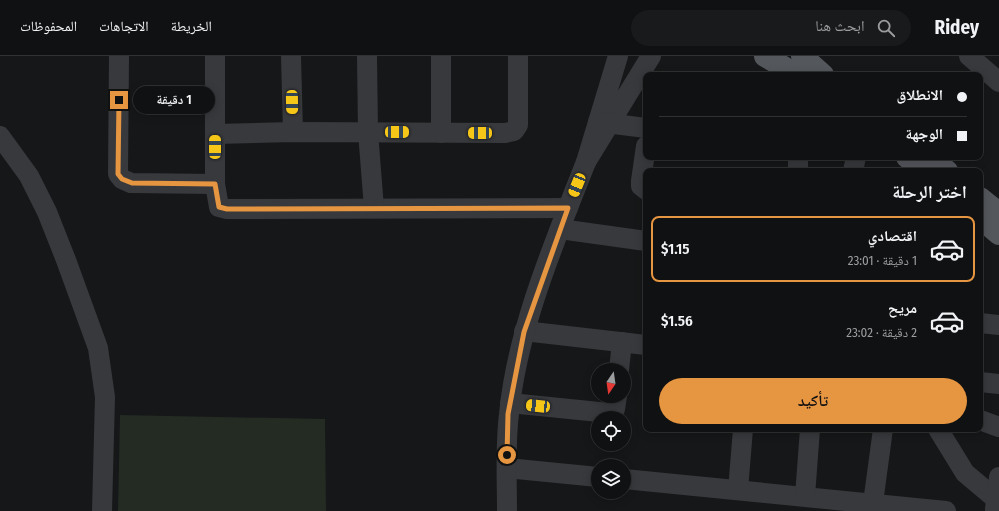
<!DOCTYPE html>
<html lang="ar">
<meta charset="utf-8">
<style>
body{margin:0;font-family:"Fira Sans Condensed","Noto Naskh Arabic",sans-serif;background:#191a1b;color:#f1f3f6;direction:rtl;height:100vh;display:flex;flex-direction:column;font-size:15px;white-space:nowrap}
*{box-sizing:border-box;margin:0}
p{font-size:13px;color:#9c9d9f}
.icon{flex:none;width:22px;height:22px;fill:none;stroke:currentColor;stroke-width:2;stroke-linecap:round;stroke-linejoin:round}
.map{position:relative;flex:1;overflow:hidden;direction:ltr}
.details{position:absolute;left:643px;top:112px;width:340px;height:264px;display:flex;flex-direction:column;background:#101112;border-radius:8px;box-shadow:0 2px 10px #0003,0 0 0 1px #303132;direction:rtl}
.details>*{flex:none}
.hud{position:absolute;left:643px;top:16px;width:340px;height:88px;border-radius:8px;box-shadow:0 2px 10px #0003,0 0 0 1px #303132;direction:rtl;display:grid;align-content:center;height:88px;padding:0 16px;background:#101112}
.needle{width:26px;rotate:193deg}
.tools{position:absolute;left:591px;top:307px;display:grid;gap:8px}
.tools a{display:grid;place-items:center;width:40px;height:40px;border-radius:50%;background:#101112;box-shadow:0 2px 10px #0003,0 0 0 1px #303132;font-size:20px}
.end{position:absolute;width:18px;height:18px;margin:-9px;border:5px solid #e69541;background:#111;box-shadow:0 0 0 2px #111}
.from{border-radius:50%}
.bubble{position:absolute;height:28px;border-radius:14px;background:#101112;box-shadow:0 2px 10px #0003,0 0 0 1px #303132;font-size:13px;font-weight:600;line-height:28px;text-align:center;direction:rtl}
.car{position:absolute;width:12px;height:24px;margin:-12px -6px;border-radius:5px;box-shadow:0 0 3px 1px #0007;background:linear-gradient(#f5c518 24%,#345 0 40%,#f5c518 0 76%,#345 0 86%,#f5c518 0)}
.hud b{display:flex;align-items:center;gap:14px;height:38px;font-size:15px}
.hud b+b{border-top:1px solid #303132}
.hud i{width:10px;height:10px;background:#f1f3f6}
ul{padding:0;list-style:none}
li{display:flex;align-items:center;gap:12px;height:66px;margin:0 8px 6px;padding:0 8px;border:2px solid transparent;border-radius:8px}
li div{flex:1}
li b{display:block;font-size:15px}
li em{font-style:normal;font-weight:600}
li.selected{border-color:#e69541}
li>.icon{width:36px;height:36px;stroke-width:1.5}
h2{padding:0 16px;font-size:18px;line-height:48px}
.action{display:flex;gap:8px;margin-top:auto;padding:8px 16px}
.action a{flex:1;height:46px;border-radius:24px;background:#e69541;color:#111;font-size:16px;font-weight:600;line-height:46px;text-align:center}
header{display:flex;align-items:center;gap:24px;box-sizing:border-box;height:56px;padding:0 20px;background:#101112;border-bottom:1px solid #303132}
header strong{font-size:19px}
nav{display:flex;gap:22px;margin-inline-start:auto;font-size:14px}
.search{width:280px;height:36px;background:#191a1b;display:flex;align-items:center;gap:10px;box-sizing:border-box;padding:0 14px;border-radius:22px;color:#9c9d9f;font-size:15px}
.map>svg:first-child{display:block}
.green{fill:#232b23}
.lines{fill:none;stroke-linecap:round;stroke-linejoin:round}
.minor{stroke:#38393d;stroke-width:20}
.major{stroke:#54575c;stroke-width:22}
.route{stroke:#e69541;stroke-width:5}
</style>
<header>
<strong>Ridey</strong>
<div class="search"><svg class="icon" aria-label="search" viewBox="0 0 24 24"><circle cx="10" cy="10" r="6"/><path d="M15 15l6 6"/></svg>ابحث هنا</div>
<nav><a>الخريطة</a><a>الاتجاهات</a><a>المحفوظات</a></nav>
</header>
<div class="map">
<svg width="999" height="455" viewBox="0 0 999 455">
<rect width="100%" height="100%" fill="#161718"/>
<path class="green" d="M120,359l205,4 1,92h-208z"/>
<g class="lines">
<g class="minor">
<path d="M119,0l-1,118 4,5 9,4 84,1"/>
<path d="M215,0v128l4,23 8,2 341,-1"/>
<path d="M291,0l2,76"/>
<path d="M367,0l1,76 6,76"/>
<path d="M441,0v77"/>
<path d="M618,0l-32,106 65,-106"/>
<path d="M969,0l30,26"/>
<path d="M598,66l48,6"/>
<path d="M215,78l78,-2 212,1 9,-2 4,-6v-69"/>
<path d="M0,80l29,40 18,36 19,48 32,88 7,49 -3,114"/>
<path d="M646,90l-5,35v5l5,4"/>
<path d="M798,115v-14"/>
<path d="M853,115l3,-14"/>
<path d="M560,173l86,12"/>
<path d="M980,267l19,2"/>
<path d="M524,275l122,14"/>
<path d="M619,314l3,-28"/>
<path d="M980,326l19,2"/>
<path d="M510,347l99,10 6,-4 2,-13"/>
<path d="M980,364l19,7"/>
<path d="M938,373l27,44 31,26"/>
<path d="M507,412l91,9"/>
<path d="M624,423l322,32"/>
<path d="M738,434l5,-61"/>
<path d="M805,440l5,-67"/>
<path d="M873,447l10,-74"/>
<path d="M995,453l4,-32"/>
<path d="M507,455c0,-32 -2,-65 2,-97 8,-85 46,-173 77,-252"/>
</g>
<g class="major">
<path d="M765,0l32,19"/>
<path d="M802,0l21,19"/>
<path d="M907,101l17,14"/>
<path d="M930,101l17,14"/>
<path d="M980,142l19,15"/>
<path d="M980,162l19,16"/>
</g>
</g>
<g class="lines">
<path class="route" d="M119,44l-1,74 4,5 10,4 83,1 4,23 8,2 341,-1 -44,124 -16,82 -1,41"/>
</g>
</svg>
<div class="tools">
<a><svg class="needle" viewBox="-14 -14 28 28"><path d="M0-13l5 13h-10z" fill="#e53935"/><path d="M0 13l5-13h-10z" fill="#9c9d9f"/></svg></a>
<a><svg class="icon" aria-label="locate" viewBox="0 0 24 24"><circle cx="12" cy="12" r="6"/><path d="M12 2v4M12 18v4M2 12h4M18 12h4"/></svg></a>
<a><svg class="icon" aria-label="layers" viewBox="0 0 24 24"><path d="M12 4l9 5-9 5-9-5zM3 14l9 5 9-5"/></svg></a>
</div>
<i class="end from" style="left:507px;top:399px"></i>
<i class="end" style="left:119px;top:44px"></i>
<div class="bubble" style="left:133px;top:30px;width:82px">1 دقيقة</div>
<i class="car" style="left:292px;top:46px;rotate:179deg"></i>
<i class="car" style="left:397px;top:76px;rotate:90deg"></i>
<i class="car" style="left:480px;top:77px;rotate:270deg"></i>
<i class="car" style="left:215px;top:91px;rotate:0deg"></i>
<i class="car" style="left:577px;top:129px;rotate:202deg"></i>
<i class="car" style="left:538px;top:350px;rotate:276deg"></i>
<div class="hud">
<b><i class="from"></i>الانطلاق</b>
<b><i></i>الوجهة</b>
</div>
<section class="details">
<h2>اختر الرحلة</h2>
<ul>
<li class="selected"><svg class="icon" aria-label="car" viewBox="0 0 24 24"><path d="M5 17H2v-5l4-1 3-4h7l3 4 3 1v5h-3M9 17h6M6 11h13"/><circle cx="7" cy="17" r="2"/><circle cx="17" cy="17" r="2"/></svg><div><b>اقتصادي</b><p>1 دقيقة · 23:01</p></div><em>$1.15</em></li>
<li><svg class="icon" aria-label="car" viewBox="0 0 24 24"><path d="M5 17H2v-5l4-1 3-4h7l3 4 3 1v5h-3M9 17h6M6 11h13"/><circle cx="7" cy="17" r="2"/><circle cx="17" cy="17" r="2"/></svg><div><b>مريح</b><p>2 دقيقة · 23:02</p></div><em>$1.56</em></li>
</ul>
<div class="action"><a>تأكيد</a></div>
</section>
</div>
